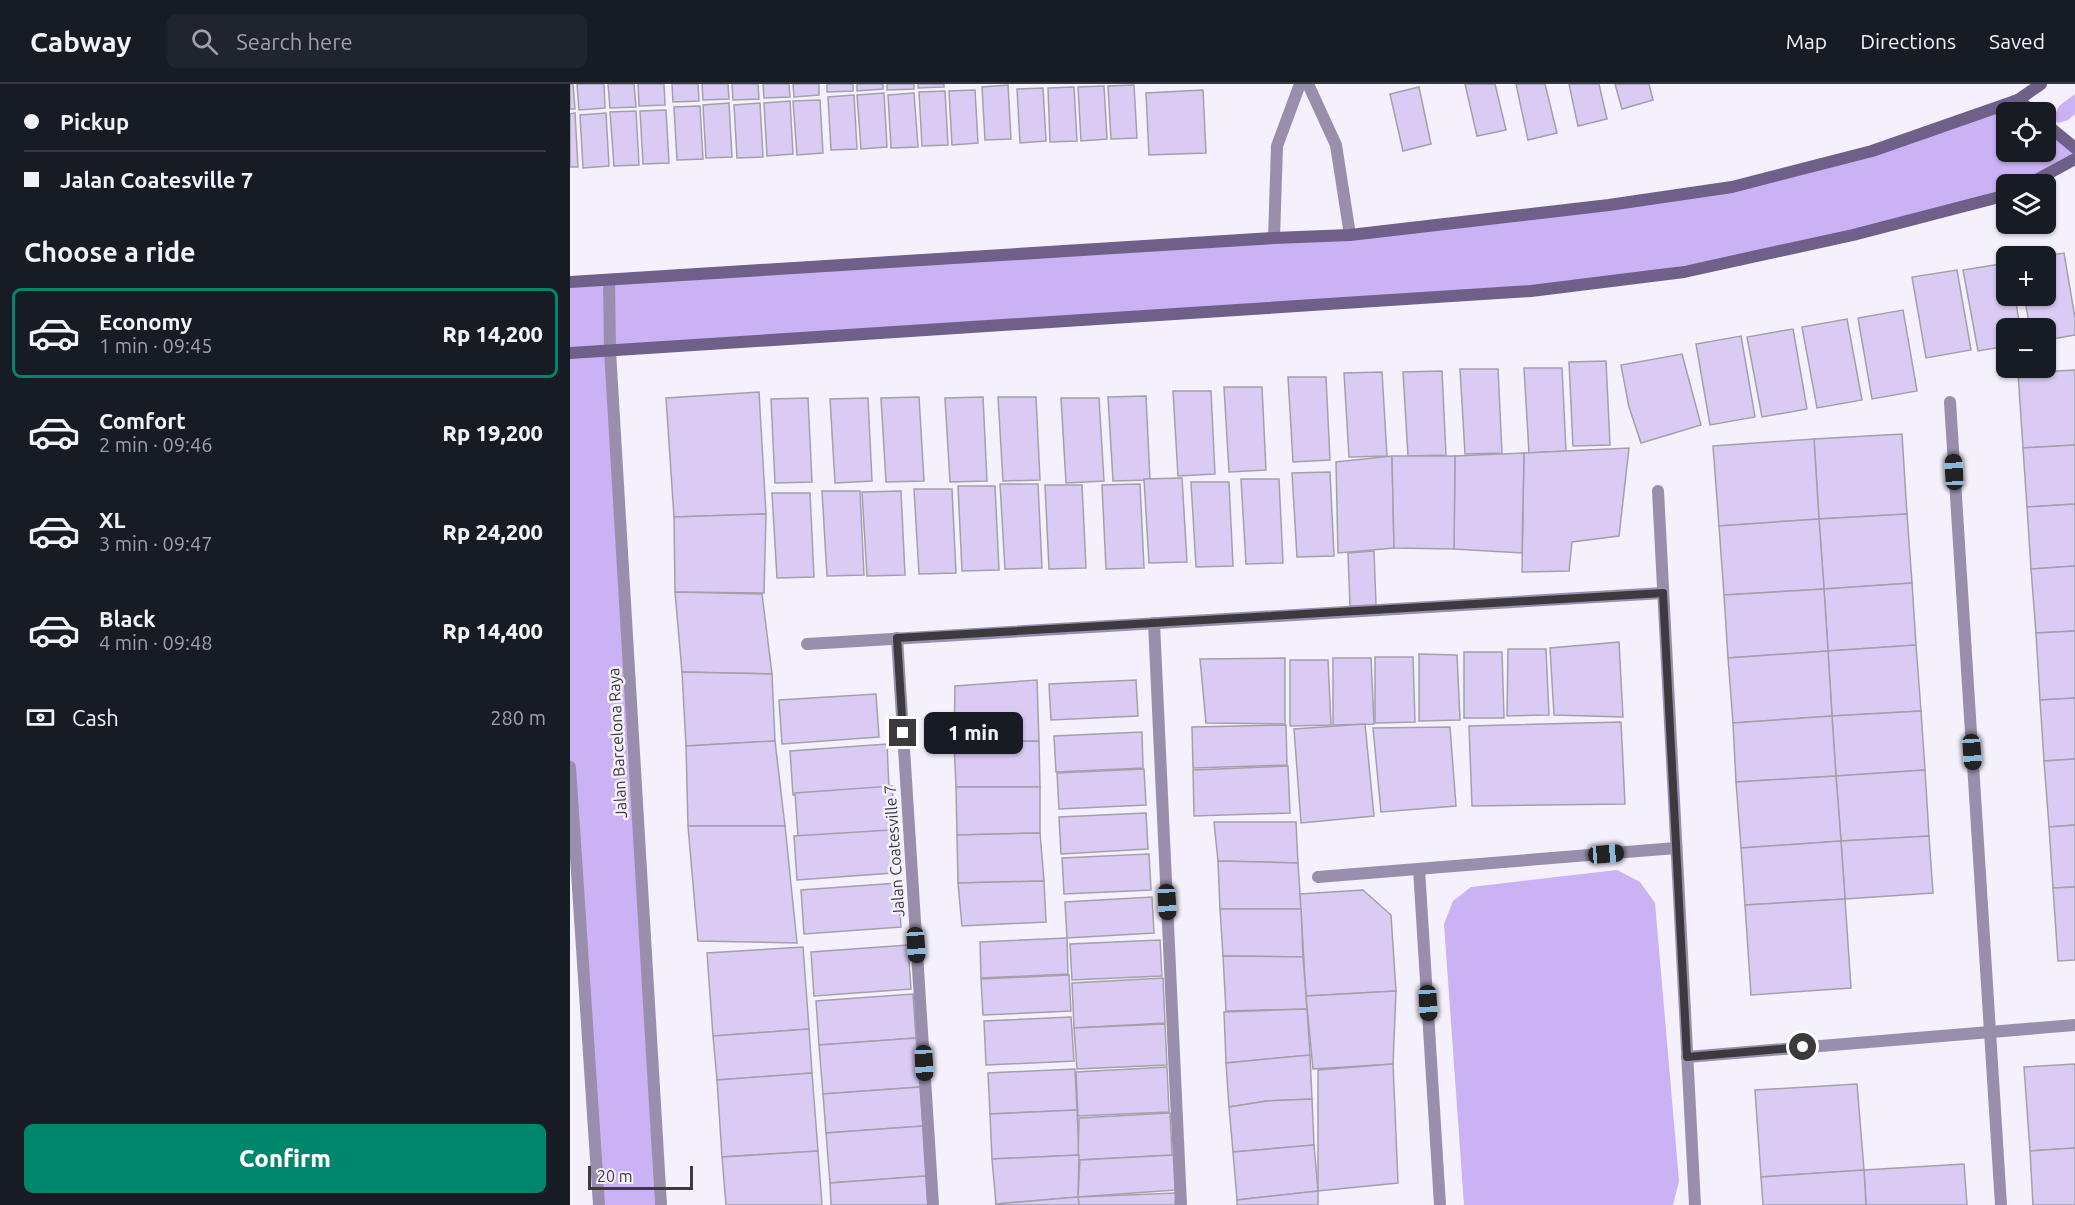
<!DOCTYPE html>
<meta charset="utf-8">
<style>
body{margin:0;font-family:Ubuntu,sans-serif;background:#20242c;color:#f1f3f6;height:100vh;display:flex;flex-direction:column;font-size:22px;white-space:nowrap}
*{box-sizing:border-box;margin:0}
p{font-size:20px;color:#9ea1a6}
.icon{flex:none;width:33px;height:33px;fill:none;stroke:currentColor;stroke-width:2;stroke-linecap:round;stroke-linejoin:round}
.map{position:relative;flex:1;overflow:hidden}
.drawer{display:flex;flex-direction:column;background:#171b24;width:570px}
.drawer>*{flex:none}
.hud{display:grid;align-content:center;height:132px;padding:0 24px;background:#171b24}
.buttons{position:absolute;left:1426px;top:18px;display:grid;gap:12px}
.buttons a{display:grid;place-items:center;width:60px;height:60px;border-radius:9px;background:#171b24;box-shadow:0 2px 4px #0004;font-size:30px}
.scale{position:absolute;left:18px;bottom:15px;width:105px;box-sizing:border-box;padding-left:6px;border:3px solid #3c3a3f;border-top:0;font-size:16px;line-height:21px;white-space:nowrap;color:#3c3a3f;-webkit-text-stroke:4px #f4f0fc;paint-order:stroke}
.end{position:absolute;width:27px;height:27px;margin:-14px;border:8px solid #3c3a3f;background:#fff;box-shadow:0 0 0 3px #fff}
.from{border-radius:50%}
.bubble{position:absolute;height:42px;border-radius:9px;background:#171b24;box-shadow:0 2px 4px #0004;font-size:20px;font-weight:800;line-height:42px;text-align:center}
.car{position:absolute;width:18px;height:36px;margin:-18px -9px;border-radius:8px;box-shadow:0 0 4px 2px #0007;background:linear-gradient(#222 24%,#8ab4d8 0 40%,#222 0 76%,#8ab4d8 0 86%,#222 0)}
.hud b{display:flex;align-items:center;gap:21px;height:57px;font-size:22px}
.hud b+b{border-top:2px solid #363941}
.hud i{width:15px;height:15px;background:#f1f3f6}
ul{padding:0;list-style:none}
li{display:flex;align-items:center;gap:18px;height:90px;margin:0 12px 9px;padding:0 12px;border:3px solid transparent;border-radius:9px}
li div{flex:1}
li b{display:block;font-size:22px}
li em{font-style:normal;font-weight:800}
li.on{border-color:#00876b}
li>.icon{width:54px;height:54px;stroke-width:1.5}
h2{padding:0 24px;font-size:27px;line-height:72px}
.pay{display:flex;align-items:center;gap:15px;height:66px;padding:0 24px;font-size:22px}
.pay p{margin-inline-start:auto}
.button{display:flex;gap:12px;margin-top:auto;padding:12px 24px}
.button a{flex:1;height:69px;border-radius:9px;background:#00876b;color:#fff;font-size:24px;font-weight:800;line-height:69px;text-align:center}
header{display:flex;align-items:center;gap:36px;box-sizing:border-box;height:84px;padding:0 30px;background:#171b24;border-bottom:2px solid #363941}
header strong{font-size:28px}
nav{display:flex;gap:33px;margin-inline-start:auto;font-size:21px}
.search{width:420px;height:54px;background:#20242c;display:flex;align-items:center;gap:15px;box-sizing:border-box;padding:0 21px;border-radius:9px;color:#9ea1a6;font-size:22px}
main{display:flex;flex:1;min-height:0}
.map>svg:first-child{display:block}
.green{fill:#cab2f5}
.building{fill:#dacbf5;stroke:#a3a0aa;stroke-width:1.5}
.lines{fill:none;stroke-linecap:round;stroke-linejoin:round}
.lane{stroke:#998fad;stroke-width:12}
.street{stroke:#998fad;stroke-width:12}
.secondary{stroke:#6f608a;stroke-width:12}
.route{stroke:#3c3a3f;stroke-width:8}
.labels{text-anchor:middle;stroke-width:5;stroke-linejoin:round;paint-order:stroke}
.street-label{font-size:16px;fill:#3c3a3f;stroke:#f4f0fc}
</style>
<header>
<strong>Cabway</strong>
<div class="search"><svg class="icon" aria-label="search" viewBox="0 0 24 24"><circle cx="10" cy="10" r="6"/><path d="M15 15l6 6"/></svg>Search here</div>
<nav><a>Map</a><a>Directions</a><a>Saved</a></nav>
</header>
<main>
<section class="drawer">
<div class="hud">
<b><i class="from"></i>Pickup</b>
<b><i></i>Jalan Coatesville 7</b>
</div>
<h2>Choose a ride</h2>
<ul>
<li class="on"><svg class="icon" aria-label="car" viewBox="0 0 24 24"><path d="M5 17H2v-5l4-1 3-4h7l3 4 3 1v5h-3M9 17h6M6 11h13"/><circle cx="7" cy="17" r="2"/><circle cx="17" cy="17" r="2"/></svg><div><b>Economy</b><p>1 min · 09:45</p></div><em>Rp 14,200</em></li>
<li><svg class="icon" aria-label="car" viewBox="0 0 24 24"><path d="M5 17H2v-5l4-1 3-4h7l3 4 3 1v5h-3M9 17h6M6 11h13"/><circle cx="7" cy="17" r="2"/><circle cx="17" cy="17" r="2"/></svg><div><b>Comfort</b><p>2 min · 09:46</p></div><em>Rp 19,200</em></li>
<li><svg class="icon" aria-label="car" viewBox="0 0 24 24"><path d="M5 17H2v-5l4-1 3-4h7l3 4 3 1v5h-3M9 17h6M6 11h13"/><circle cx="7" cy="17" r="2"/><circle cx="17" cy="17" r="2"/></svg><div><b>XL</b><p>3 min · 09:47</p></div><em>Rp 24,200</em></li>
<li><svg class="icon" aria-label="car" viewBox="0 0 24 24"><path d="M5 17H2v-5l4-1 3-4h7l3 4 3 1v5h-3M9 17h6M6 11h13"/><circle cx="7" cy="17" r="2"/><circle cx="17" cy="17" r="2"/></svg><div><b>Black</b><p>4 min · 09:48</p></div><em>Rp 14,400</em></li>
</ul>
<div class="pay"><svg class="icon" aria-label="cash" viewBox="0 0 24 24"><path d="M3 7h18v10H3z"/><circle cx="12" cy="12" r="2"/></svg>Cash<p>280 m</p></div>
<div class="button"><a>Confirm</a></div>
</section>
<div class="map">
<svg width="1505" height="1121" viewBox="0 0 1505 1121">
<rect width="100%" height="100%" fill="#f4f0fc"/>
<g class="green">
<path d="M1505,10v20l-7,6 -10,3 -5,-4 6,-13z"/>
<path d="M1448,16l15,12h-26v40h39v-28l29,24v11l-46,25h-22v11l-203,51 -273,45 -921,60 45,854h-56l-29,-438v-485l780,-47 382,-48 140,-36z"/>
<path d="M1047,786l23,12 15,21 24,278 -6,24h-209l-20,-281 9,-23 18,-14z"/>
</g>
<g class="building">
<path d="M0,0h3l2,25h-5z"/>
<path d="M7,0h27l1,24 -26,2z"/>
<path d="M38,0h26l2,23 -26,1z"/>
<path d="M68,0h26l1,21 -26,1z"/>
<path d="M102,0h26l1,17 -26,1z"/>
<path d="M132,0h26l1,15 -26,1z"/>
<path d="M162,0h26l1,15 -26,1z"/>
<path d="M193,0h26l1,13 -26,1z"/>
<path d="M223,0h26v11l-25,2z"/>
<path d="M257,0h26v7l-26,1z"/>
<path d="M287,0h26v5l-26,2z"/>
<path d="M317,0h27v5l-27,1z"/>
<path d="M348,0h26v3l-26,1z"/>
<path d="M895,0h30l11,46 -29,6z"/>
<path d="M946,0h29l12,49 -29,7z"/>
<path d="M999,0h30l8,35 -29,7z"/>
<path d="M1045,0h34l4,16 -31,9z"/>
<path d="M438,1l3,54 -26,1 -3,-53z"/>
<path d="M564,1l3,53 -26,1 -3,-53z"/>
<path d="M534,2l3,53 -26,2 -3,-54z"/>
<path d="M504,3l3,54 -27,1 -2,-54z"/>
<path d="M849,3l12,57 -28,7 -13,-57z"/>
<path d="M473,4l3,53 -26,2 -3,-54z"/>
<path d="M405,6l3,53 -26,2 -3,-54z"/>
<path d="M633,6l3,63 -57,2 -3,-62z"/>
<path d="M375,7l3,54 -26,1 -3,-54z"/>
<path d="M314,9l3,54 -26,2 -4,-54z"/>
<path d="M344,9l4,54 -27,1 -3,-53z"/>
<path d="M284,11l3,54 -26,1 -3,-53z"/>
<path d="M250,16l3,53 -26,2 -4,-54z"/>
<path d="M220,17l3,53 -26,2 -3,-53z"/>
<path d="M159,19l3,54 -26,1 -3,-53z"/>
<path d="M190,19l3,54 -26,1 -3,-53z"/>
<path d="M130,22l3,53 -26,1 -3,-53z"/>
<path d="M96,26l3,53 -26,1 -3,-53z"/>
<path d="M66,27l3,54 -25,1 -4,-54z"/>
<path d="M5,29l3,54h-8v-53z"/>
<path d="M36,29l3,53 -26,2 -3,-53z"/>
<path d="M1494,169l11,65v17l-29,5v-12h-16l-6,-32h22v-40h-2z"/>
<path d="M1437,179v33h8l5,32h-13v18l-29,5 -15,-81z"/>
<path d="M1387,186l14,80 -45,8 -14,-81z"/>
<path d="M1333,226l14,81 -45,8 -14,-81z"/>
<path d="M1277,235l15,81 -45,8 -15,-81z"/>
<path d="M1223,245l14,80 -45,8 -15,-80z"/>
<path d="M1171,252l14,81 -45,8 -14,-81z"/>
<path d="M1112,270l19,71 -60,18 -12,-36 -8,-42z"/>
<path d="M1036,277l4,84 -37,1 -4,-84z"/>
<path d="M954,284h38l4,83 -37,2z"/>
<path d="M890,285h38l4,84 -37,1z"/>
<path d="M1505,286v75l-52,3 -5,-75z"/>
<path d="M872,287l4,84 -38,1 -5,-84z"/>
<path d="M812,288l5,84 -38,1 -5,-84z"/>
<path d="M718,293h38l4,83 -37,2z"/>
<path d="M654,303h38l4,83 -37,2z"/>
<path d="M603,307h38l4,83 -37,2z"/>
<path d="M189,308l7,122 -92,3 -8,-119z"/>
<path d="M576,312l4,84 -37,1 -5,-84z"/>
<path d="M349,313l5,84 -38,1 -5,-84z"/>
<path d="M413,313l4,84 -37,1 -5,-84z"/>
<path d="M428,313h38l4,83 -37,1z"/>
<path d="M238,314l4,84 -37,1 -4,-84z"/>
<path d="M298,314l4,83 -37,2 -5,-84z"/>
<path d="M491,314h38l5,83 -38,2z"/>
<path d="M1332,350l5,80 -88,5 -5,-80z"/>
<path d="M1244,355l5,80 -100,7 -6,-80z"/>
<path d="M1505,361v59l-48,3 -4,-59z"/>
<path d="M1059,364l-10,88 -47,6 -3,29 -47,1 2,-119z"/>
<path d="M954,369l-2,100 -68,-4 1,-93z"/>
<path d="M822,372l2,92 -56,5 -2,-91z"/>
<path d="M822,372h63l-1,93 -60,-1z"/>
<path d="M760,388l4,84 -37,1 -5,-84z"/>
<path d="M612,394l5,84 -38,1 -5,-84z"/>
<path d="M671,395h38l4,84 -37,1z"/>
<path d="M621,398h38l4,84 -37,1z"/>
<path d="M430,400h38l4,84 -37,1z"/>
<path d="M570,400l4,84 -38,1 -4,-84z"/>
<path d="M475,401h37l4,83 -37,1z"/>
<path d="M388,402h37l4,84 -37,1z"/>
<path d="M344,405h38l4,84 -37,1z"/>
<path d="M252,407h38l4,84 -37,1z"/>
<path d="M331,407l4,84 -38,1 -5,-84z"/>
<path d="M202,409h38l4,84 -37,1z"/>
<path d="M1505,420v62l-44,3 -4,-62z"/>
<path d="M196,430l-2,79 -89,-1 -1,-75z"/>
<path d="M1337,430l5,69 -88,6 -5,-70z"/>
<path d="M1249,435l5,70 -100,6 -5,-69z"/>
<path d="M804,467l2,54 -26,1 -2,-53z"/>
<path d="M1505,482v65l-39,2 -5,-64z"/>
<path d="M1342,499l4,62 -88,6 -4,-62z"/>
<path d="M1254,505l4,62 -100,7 -4,-63z"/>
<path d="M105,508l87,2 10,80 -90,-2z"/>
<path d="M1505,547v67l-35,2 -4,-67z"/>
<path d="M1049,558l4,75 -69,-2 -4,-67z"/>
<path d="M1346,561l5,66 -89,5 -4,-65z"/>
<path d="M938,565h38l3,66 -42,1z"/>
<path d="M1258,567l4,65 -99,7 -5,-65z"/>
<path d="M894,568h38l2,66h-40z"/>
<path d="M849,570l38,1 3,65 -41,1z"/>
<path d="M805,573h38l2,65 -40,1z"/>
<path d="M715,574v66l-79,-1 -6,-64z"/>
<path d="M763,574h38l3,66 -41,1z"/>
<path d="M720,576h38l3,65 -41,1z"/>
<path d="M112,588l90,2 3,67 -89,5z"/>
<path d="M467,596l2,61 -85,1 1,-56z"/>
<path d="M566,596l2,36 -87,4 -2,-36z"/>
<path d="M306,610l3,43 -97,7 -3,-44z"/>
<path d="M1505,614v61l-31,2 -4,-61z"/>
<path d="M1351,627l4,59 -89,6 -4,-60z"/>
<path d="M1262,632l4,60 -100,6 -3,-59z"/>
<path d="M1051,638l4,82 -153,2 -3,-80z"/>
<path d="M795,640l9,92 -73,7 -7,-94z"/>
<path d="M716,641l1,40 -94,3 -1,-41z"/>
<path d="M880,643l6,79 -75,6 -8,-84z"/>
<path d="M572,648l1,36 -87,4 -2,-36z"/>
<path d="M205,657l10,85h-97l-2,-80z"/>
<path d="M469,657l1,46h-84l-2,-45z"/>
<path d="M317,660l2,44 -96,7 -3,-44z"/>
<path d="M1505,675v66l-26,2 -5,-66z"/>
<path d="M718,682l2,47 -96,3 -1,-46z"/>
<path d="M574,685l2,36 -87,4 -2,-36z"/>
<path d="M1355,686l4,66 -88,5 -5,-65z"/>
<path d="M1266,692l5,65 -100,7 -5,-66z"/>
<path d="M322,702l3,44 -97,7 -3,-44z"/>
<path d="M386,703h84v46l-83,2z"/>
<path d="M576,729l2,36 -87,5 -2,-37z"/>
<path d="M644,738h82l2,41 -80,-2z"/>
<path d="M1505,741v62l-22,1 -4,-61z"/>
<path d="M118,742h97l12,117 -99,-2z"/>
<path d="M320,746l3,43 -96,7 -3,-44z"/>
<path d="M470,749l4,48 -86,2 -1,-48z"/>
<path d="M1359,752l4,57 -88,6 -4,-58z"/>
<path d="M1271,757l4,58 -100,6 -4,-57z"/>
<path d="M579,770l2,36 -87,4 -2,-36z"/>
<path d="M648,777l80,2 3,46h-81z"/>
<path d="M474,797l2,41 -84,4 -4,-43z"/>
<path d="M328,799l3,44 -97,7 -3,-44z"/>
<path d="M1505,803v73l-17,1 -5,-73z"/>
<path d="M793,806l28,25 5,76 -90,5 -6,-102z"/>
<path d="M582,813l2,36 -87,5 -2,-36z"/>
<path d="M1275,815l6,89 -100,7 -6,-90z"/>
<path d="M650,825h81l2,48 -80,-1z"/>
<path d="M497,854l1,36 -87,4 -1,-36z"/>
<path d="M590,856l2,36 -90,4 -2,-36z"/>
<path d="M338,861l3,44 -97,7 -3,-44z"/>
<path d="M233,863l6,82 -96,7 -6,-83z"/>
<path d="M653,872l80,1 4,52 -81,2z"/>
<path d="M499,891l2,36 -88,4 -2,-36z"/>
<path d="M593,894l2,45 -91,5 -2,-45z"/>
<path d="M826,907l-3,73 -80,5 -7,-73z"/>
<path d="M343,910l3,44 -97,7 -3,-44z"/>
<path d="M737,925l3,46 -84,8 -2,-51z"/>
<path d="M501,933l3,44 -88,4 -2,-44z"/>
<path d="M595,940l2,41 -90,4 -3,-41z"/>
<path d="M239,945l3,44 -95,7 -4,-44z"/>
<path d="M346,954l4,49 -97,7 -4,-49z"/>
<path d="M740,971l2,44 -45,2 -38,6 -3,-44z"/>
<path d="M823,980l5,119 -80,8v-121z"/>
<path d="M1505,980v84l-45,3 -6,-84z"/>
<path d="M597,983l2,45 -91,4 -2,-44z"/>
<path d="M505,985l2,41 -87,4 -2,-41z"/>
<path d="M242,989l6,78 -96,6 -5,-77z"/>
<path d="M1287,1000l7,86 -103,7 -6,-87z"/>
<path d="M350,1003l3,39 -97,7 -3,-39z"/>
<path d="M742,1015l2,46 -81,7 -4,-45 38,-6z"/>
<path d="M507,1026l2,45 -87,4 -2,-45z"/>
<path d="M600,1029l2,42 -94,5 1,-42z"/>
<path d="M353,1042l3,50 -96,7 -4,-50z"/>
<path d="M744,1061l4,46 -81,9 -4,-48z"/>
<path d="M1505,1064v57h-42l-3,-54z"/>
<path d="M248,1067l4,54h-96l-4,-48z"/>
<path d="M509,1071l-1,42 -82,7 -4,-45z"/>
<path d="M604,1071l1,35 -97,7 2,-37z"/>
<path d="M1394,1080l3,41h-101l-2,-35z"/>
<path d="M1294,1086l2,35h-103l-2,-28z"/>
<path d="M356,1092l2,29h-97l-1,-22z"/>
<path d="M748,1107v14h-81v-5z"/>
<path d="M606,1109l-1,12h-96l-1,-8z"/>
<path d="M508,1113l1,8h-82l-1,-1z"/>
</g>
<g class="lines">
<g class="lane">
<path d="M738,0l28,61 14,90"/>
<path d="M704,154l3,-92 23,-62"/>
</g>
<g class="street">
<path d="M39,196l1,71 51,854"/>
<path d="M1380,318l51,803"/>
<path d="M1088,407l37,714"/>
<path d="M584,539l27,582"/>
<path d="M327,554l36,567"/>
<path d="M237,560l856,-51"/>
<path d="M0,683l29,438"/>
<path d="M849,785l21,336"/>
<path d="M748,793l358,-29"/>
<path d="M1117,973l388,-32"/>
</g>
<g class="secondary">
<path d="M1448,16l15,12"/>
<path d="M1476,40l29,24"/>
<path d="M1459,100l46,-25"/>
<path d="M0,198l704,-44 76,-3 259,-30 123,-18 140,-36 146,-51 23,-16"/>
<path d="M0,269l961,-62 153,-19 169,-37 154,-40"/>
</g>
</g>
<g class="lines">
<path class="route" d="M333,649l-6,-95 766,-45 24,464 116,-10"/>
</g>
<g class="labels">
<g class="street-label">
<text transform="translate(47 659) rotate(-93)" y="6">Jalan Barcelona Raya</text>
<text transform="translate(324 767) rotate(-94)" y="6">Jalan Coatesville 7</text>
</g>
</g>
</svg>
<div class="buttons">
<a><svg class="icon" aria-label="locate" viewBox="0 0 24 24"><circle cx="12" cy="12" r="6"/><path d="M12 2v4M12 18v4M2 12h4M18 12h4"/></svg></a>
<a><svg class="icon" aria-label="layers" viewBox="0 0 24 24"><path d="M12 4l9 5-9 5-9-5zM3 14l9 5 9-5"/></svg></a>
<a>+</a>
<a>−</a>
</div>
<div class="scale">20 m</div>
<i class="end from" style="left:1233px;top:963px"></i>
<i class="end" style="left:333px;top:649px"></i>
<div class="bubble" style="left:354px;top:628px;width:99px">1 min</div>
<i class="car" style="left:1384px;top:388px;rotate:357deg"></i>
<i class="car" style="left:1402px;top:668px;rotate:176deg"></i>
<i class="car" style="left:1036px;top:770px;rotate:85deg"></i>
<i class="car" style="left:597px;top:818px;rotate:177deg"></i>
<i class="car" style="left:346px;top:861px;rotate:176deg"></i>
<i class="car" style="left:858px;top:919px;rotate:177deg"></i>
<i class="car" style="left:354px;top:979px;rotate:177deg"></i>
</div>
</main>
